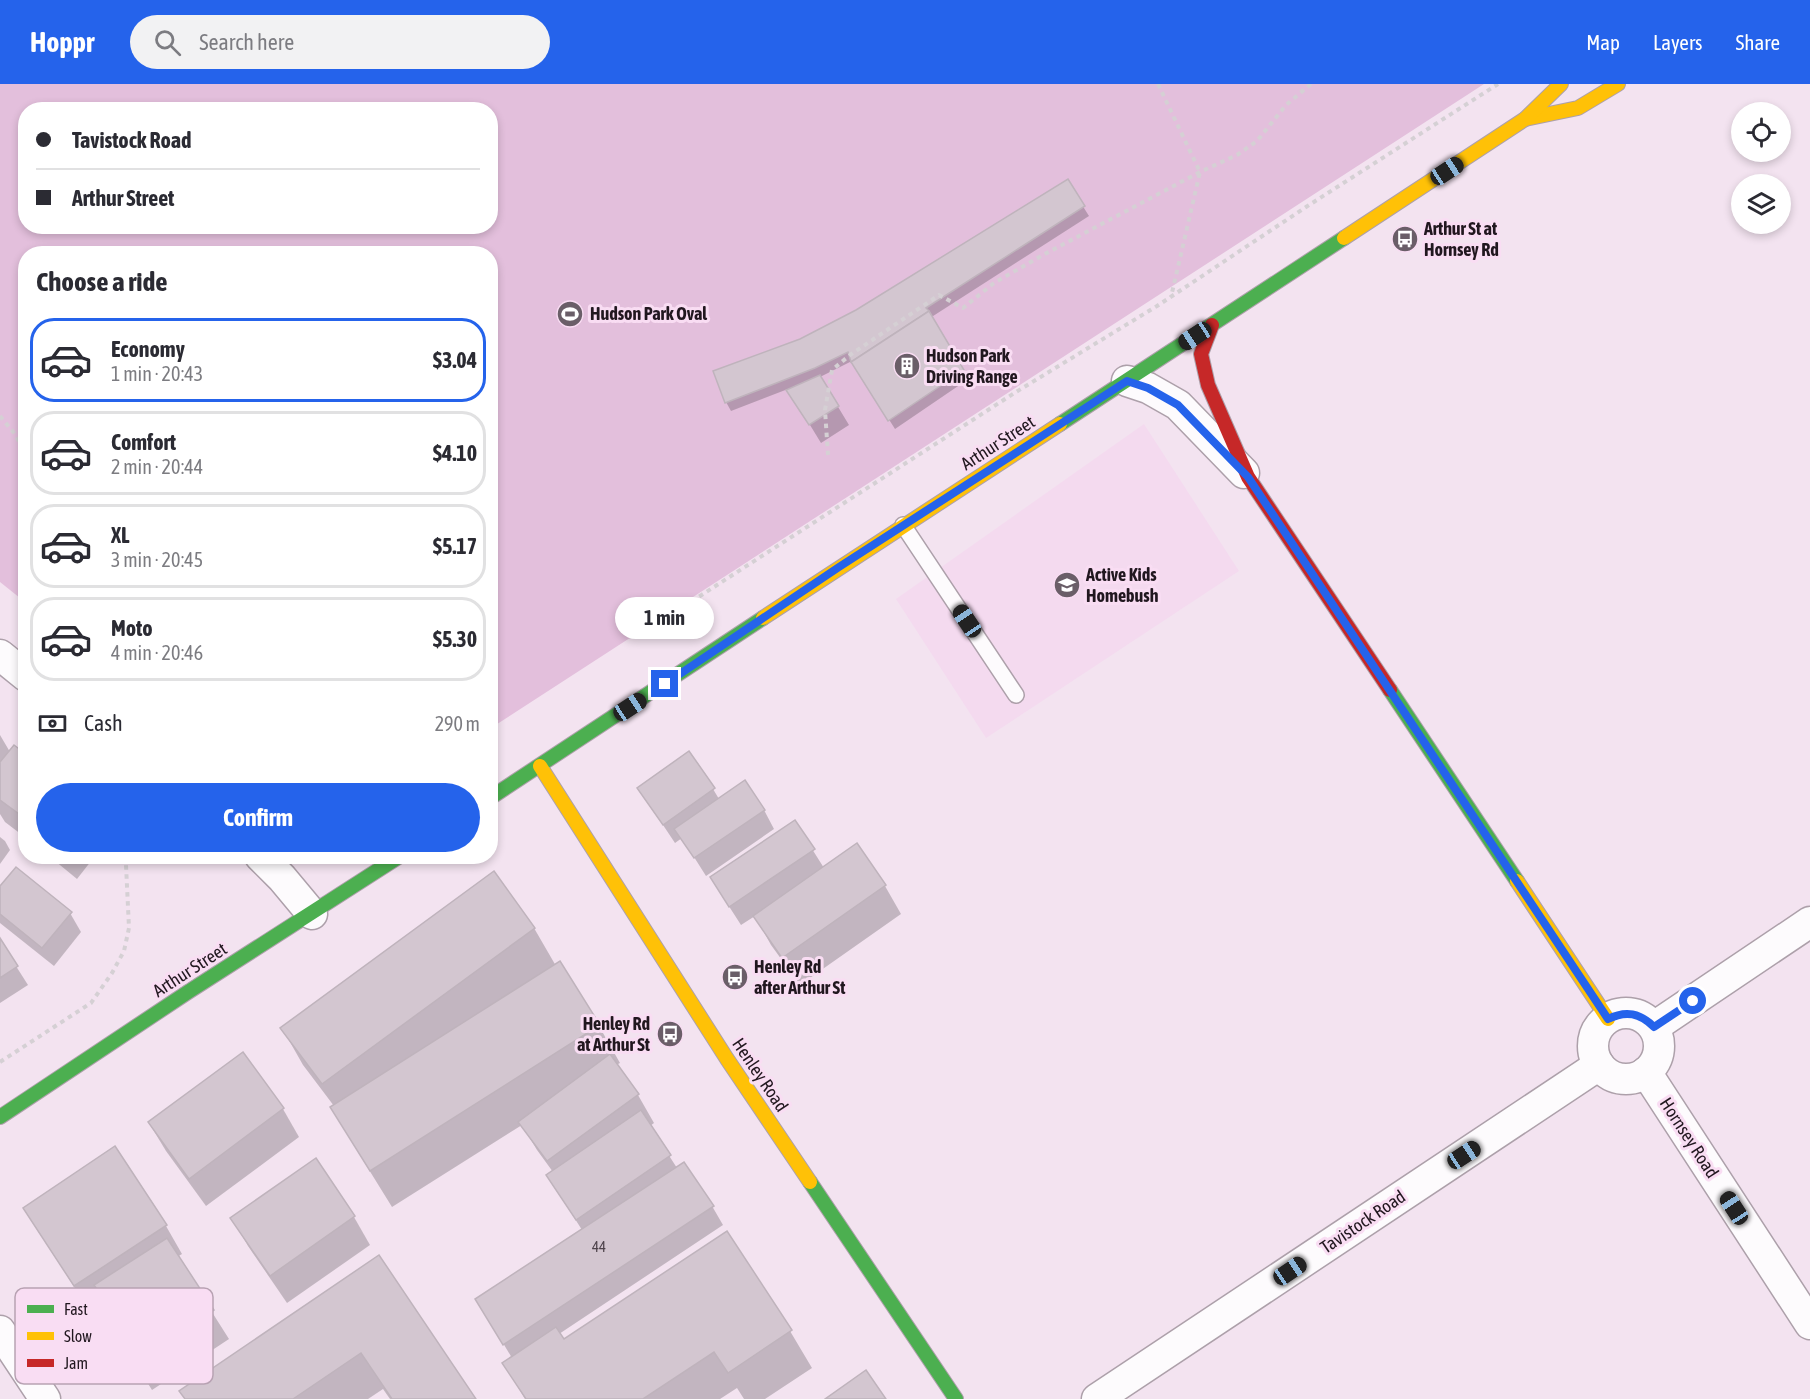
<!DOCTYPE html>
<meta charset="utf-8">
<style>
body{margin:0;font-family:"Asap Condensed",sans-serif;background:#f2f2f3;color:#2b2b33;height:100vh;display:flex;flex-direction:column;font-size:22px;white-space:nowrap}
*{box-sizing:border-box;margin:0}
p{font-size:20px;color:#7c7c81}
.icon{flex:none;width:33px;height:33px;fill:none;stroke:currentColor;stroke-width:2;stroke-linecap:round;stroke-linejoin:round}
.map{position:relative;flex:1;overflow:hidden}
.sheet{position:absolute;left:18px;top:162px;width:480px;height:618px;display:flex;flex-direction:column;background:#fff;border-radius:24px;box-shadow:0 3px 9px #0003}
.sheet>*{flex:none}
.hud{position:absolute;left:18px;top:18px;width:480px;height:132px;border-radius:24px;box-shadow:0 3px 9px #0003;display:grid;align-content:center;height:132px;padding:0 18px;background:#fff}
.fabs{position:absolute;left:1731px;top:18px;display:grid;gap:12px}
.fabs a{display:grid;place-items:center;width:60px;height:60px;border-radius:50%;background:#fff;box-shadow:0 3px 9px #0003;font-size:30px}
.end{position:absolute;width:27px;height:27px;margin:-14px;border:8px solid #2563eb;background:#fff;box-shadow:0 0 0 3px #fff}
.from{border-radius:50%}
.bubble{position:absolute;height:42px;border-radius:21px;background:#fff;box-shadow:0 3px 9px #0003;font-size:20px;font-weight:700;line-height:42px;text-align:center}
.car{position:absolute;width:18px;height:36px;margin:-18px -9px;border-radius:8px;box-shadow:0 0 4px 2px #0007;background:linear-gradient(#222 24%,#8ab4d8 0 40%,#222 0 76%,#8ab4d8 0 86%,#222 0)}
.hud b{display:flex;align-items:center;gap:21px;height:57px;font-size:22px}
.hud b+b{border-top:2px solid #e1e1e2}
.hud i{width:15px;height:15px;background:#2b2b33}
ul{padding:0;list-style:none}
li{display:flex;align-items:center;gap:18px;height:84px;margin:0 12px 9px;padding:0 6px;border:3px solid #e1e1e2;border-radius:24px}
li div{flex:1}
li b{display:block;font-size:22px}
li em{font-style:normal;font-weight:700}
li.on{border-color:#2563eb}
li>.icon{width:54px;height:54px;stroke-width:1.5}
h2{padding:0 18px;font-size:27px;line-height:72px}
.pay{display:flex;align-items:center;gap:15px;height:66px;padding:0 18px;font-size:22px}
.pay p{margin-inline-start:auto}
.button{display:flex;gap:12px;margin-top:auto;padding:12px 18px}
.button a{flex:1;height:69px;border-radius:36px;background:#2563eb;color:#fff;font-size:24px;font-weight:700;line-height:69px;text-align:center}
header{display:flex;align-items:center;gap:36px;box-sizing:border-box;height:84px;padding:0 30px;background:#2563eb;color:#fff}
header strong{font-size:28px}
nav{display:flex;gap:33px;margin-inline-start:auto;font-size:21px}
.search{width:420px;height:54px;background:#f2f2f3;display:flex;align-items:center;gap:15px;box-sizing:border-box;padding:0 21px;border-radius:33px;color:#7c7c81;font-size:22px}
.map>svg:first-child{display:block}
.built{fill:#f4daef}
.green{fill:#e3bfdc;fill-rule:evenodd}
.shadow{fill:#0003}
.building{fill:#d3c6d0;stroke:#bfb3bc;stroke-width:1.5}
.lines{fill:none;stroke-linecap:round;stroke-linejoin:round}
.lane-casing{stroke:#ada0aa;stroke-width:18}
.street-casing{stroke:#ada0aa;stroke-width:33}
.fast-casing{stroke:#ada0aa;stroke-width:16}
.slow-casing{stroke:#ada0aa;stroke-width:16}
.jam-casing{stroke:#ada0aa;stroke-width:16}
.path{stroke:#d5d0d4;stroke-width:4;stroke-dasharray:4.5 4.5;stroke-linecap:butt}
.lane{stroke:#fdfbfd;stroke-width:15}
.street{stroke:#fdfbfd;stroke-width:30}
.fast{stroke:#4caf50;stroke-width:14}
.slow{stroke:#ffc107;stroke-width:14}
.jam{stroke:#c62828;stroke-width:14}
.route{stroke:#2563eb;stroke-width:8}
.labels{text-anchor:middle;stroke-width:6;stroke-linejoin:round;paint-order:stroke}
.number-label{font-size:15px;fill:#4e434b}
.poi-label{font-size:18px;font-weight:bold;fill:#21171f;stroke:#f9ddf3;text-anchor:start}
.street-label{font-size:18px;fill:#21171f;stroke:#f9ddf3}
.key{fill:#f9ddf3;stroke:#b8a2b3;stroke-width:1.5}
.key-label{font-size:16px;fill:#21171f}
</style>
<header>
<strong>Hoppr</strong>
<div class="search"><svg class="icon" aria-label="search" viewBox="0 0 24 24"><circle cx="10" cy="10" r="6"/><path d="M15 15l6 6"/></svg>Search here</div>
<nav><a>Map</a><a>Layers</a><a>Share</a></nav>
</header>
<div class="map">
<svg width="1810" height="1315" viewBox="0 0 1810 1315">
<rect width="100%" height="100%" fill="#f3e3f0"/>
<path class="built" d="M1144,340l95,147 -253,167 -90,-139z"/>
<path class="green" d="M0,0h1484l-993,644 -1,-474h-464l-1,348 -25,-20zM26,26h464v116h-464z"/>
<g class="shadow">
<path d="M1067,97l22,35 -159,102 37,62 -72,49 -43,-68 -32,16 29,48 -28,18 -33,-54 -57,22 -5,-9 75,-62 56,-28z"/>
<path d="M0,651l10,17 16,4v82l-21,-16 -5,-8z"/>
<path d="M639,705h74l6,10 45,11 10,19 -68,47 -24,-38 -7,5z"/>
<path d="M795,738l29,46 32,-23 29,41 16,28 -101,71 -29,-40 -16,-29 -14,9 -18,-28z"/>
<path d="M0,753l5,4 5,9 -10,14z"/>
<path d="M49,772h46l-18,23z"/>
<path d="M0,805l70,24 11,19 -27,34 -54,-43z"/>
<path d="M534,844l22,38 4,-3 39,63 21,37 -4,2 22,30 16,28 -4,3 27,42 35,38 11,19 -164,109 5,7 163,-108 63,98 22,37 -47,31h-21l-7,-11 -17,11h-195l-21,-36 8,-5 -24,-40 94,-88 -34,-54 5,-4 -16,-22 -15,-25 -130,82 -39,-63 -21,-36 2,-2 -31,-41 -21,-37z"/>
<path d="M0,857l28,44 -28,18z"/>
<path d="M243,970l40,55 16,28 -93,69 -40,-55 -17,-28z"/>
<path d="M316,1076l38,57 16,28 -83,58 -39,-57 -16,-28z"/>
<path d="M25,1124l141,18 16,28 -5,3 52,82 -77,51 -44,-70 6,-3 -7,-13 -16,10z"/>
<path d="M379,1173l95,142h-84l-7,-10 -15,10h-182z"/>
</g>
<g class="building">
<path d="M1068,95l17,27 -159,102 3,3 -78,51 -3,-10 -33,16 -90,35 -12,-32 87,-32 56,-29z"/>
<path d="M929,227l35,59 -76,51 -37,-59z"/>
<path d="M820,291l19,31 -30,19 -23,-35z"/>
<path d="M14,661l12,9v65l-26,-19v-38z"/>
<path d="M689,667l26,37 -52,37 -26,-37z"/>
<path d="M745,696l20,30 -71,48 -20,-29z"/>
<path d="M795,736l20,29 -86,58 -19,-30z"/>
<path d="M857,759l29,42 -104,73 -29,-42z"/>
<path d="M16,783l56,45 -30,36 -42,-34v-28z"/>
<path d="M494,787l41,57 -213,156 -42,-56z"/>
<path d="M0,854l18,28 -18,12z"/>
<path d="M560,877l40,64 -230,146 -40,-64z"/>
<path d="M243,968l41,56 -95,71 -41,-57z"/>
<path d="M610,970l29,40 -92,67 -29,-39z"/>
<path d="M641,1026l30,45 -95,65 -30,-45z"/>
<path d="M115,1062l52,79 -93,61 -51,-78z"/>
<path d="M316,1074l39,58 -85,60 -40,-58z"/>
<path d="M684,1078l30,44 -211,139 -28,-46z"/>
<path d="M727,1147l65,99 -64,43 -14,-21 -71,47h-117l-24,-36 54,-36 8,12z"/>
<path d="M167,1154l47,72 -79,53 -29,-43 8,-5 -20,-30z"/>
<path d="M379,1171l97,144h-84l-31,-46 -68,46h-108l-6,-8z"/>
<path d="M866,1286l20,29h-61z"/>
</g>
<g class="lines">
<defs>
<path id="lane" d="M903,441l113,170"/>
<g id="street">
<path d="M1127,297l21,7 30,17 66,68"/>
<path d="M0,571l26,21"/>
<path d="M260,772l22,22 30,36"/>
<circle cx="1626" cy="962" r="33"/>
<path d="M1654,943l156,-105"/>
<path d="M1646,988l164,252"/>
<path d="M0,1247l45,68"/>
<path d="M1097,1315l502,-334"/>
</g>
<g id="fast">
<path d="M1060,340l284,-186"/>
<path d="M1390,606l127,191"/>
<path d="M490,714l273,-180"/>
<path d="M0,1033l188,-125 212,-136"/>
<path d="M810,1098l146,217"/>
</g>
<g id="slow">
<path d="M1525,35l53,-11 40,-24"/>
<path d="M1344,154l181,-119 36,-35"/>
<path d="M763,534l297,-194"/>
<path d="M540,682l187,293 83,123"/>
<path d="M1517,797l91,138"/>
</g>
<path id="jam" d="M1212,241l-11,29 7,31 40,92 142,213"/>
</defs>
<use href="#lane" class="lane-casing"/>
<use href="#street" class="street-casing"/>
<use href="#fast" class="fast-casing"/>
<use href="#slow" class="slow-casing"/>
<use href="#jam" class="jam-casing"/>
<g class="path">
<path d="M1158,0l42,88 -29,125"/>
<path d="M0,332l14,17 12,20"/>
<path d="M828,371l-3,-45 7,-40 18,-15 89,-60 24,13 31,-25 49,-28 157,-83 37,-17 20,-14 29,-36 25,-21"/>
<path d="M669,532l347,-224 141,-86 149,-99 192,-123"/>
<path d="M0,978l91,-59 21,-30 12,-22 5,-23 -3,-63"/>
</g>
<use href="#lane" class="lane"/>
<use href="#street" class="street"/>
<use href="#fast" class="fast"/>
<use href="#slow" class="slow"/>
<use href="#jam" class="jam"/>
</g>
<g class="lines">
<path class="route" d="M665,600l174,-117 288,-186 21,7 30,17 70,72 360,542c18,-9 32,-6 46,8l39,-26"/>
</g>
<defs>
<symbol id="bus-disc" viewBox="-11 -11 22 22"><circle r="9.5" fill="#6a5e68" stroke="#f9ddf3"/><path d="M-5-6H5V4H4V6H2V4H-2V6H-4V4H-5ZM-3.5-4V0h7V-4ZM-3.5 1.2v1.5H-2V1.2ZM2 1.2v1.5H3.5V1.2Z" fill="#fff"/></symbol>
<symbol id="stadium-disc" viewBox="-11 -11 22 22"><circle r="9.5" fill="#6a5e68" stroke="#f9ddf3"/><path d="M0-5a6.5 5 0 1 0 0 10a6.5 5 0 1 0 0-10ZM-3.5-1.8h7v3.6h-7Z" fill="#fff"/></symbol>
<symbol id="building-disc" viewBox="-11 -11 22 22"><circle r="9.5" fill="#6a5e68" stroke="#f9ddf3"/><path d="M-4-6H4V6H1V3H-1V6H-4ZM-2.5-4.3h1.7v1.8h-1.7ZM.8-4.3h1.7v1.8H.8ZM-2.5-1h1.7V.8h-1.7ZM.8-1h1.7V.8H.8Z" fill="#fff"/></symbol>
<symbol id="school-disc" viewBox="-11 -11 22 22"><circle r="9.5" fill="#6a5e68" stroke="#f9ddf3"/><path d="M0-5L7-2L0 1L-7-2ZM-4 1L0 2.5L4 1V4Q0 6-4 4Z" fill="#fff"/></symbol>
</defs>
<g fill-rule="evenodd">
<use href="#bus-disc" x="1390" y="140" width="30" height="30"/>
<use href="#stadium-disc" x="555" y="215" width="30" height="30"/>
<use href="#building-disc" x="892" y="267" width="30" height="30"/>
<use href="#school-disc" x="1052" y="486" width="30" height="30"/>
<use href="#bus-disc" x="720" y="878" width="30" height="30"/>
<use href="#bus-disc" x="655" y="935" width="30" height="30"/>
</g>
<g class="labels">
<g class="number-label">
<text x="599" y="1168">44</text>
</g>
<g class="poi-label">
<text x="1424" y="151">Arthur St at<tspan x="1424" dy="21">Hornsey Rd</tspan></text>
<text x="590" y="236">Hudson Park Oval</text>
<text x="926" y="278">Hudson Park<tspan x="926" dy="21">Driving Range</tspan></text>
<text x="1086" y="497">Active Kids<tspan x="1086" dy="21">Homebush</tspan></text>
<text x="754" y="889">Henley Rd<tspan x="754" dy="21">after Arthur St</tspan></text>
<text x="650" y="946" text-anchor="end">Henley Rd<tspan x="650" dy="21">at Arthur St</tspan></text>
</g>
<g class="street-label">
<text transform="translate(998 359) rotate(-33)" y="6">Arthur Street</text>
<text transform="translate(190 886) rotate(-33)" y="6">Arthur Street</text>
<text transform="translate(760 991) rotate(56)" y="6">Henley Road</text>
<text transform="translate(1689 1054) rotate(57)" y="6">Hornsey Road</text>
<text transform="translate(1363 1138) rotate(-34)" y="6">Tavistock Road</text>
</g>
</g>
<rect x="15" y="1204" width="198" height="96" rx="9" class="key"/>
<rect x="27" y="1221" width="27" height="8" fill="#4caf50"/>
<rect x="27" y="1248" width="27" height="8" fill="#ffc107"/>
<rect x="27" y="1275" width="27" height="8" fill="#c62828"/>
<g class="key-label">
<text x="64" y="1231">Fast</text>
<text x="64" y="1258">Slow</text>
<text x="64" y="1285">Jam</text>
</g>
</svg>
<div class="fabs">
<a><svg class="icon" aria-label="locate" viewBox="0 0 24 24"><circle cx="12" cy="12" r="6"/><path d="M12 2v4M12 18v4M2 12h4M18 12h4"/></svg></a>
<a><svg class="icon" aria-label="layers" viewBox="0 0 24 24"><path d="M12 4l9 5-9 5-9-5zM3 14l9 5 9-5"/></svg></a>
</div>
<i class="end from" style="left:1693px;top:917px"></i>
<i class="end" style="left:665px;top:600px"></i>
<div class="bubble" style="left:615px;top:513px;width:99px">1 min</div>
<i class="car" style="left:1447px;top:87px;rotate:57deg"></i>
<i class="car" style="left:1195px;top:252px;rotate:237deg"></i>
<i class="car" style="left:967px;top:537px;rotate:326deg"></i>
<i class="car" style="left:630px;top:623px;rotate:57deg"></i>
<i class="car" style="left:1464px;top:1071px;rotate:57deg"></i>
<i class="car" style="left:1734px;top:1124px;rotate:327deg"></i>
<i class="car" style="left:1290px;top:1187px;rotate:56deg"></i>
<div class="hud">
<b><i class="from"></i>Tavistock Road</b>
<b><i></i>Arthur Street</b>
</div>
<section class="sheet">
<h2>Choose a ride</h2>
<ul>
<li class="on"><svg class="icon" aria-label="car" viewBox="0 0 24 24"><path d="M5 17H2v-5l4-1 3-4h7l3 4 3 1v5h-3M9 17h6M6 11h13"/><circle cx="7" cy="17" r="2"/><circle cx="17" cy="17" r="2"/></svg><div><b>Economy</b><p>1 min · 20:43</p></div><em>$3.04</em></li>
<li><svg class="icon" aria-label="car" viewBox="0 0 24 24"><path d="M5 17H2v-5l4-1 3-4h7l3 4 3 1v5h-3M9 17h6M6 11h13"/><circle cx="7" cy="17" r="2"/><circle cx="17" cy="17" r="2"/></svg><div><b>Comfort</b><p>2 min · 20:44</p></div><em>$4.10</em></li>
<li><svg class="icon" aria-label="car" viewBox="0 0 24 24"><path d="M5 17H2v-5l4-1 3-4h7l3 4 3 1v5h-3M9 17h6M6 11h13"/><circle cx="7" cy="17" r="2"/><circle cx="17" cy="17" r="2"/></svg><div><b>XL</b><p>3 min · 20:45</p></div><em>$5.17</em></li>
<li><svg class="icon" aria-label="car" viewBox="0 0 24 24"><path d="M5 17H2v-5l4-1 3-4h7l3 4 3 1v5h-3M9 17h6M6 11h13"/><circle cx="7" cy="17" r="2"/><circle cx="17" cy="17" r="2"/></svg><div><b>Moto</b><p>4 min · 20:46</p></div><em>$5.30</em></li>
</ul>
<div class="pay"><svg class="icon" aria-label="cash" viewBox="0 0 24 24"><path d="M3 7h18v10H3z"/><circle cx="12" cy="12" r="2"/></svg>Cash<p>290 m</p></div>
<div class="button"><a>Confirm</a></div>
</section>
</div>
